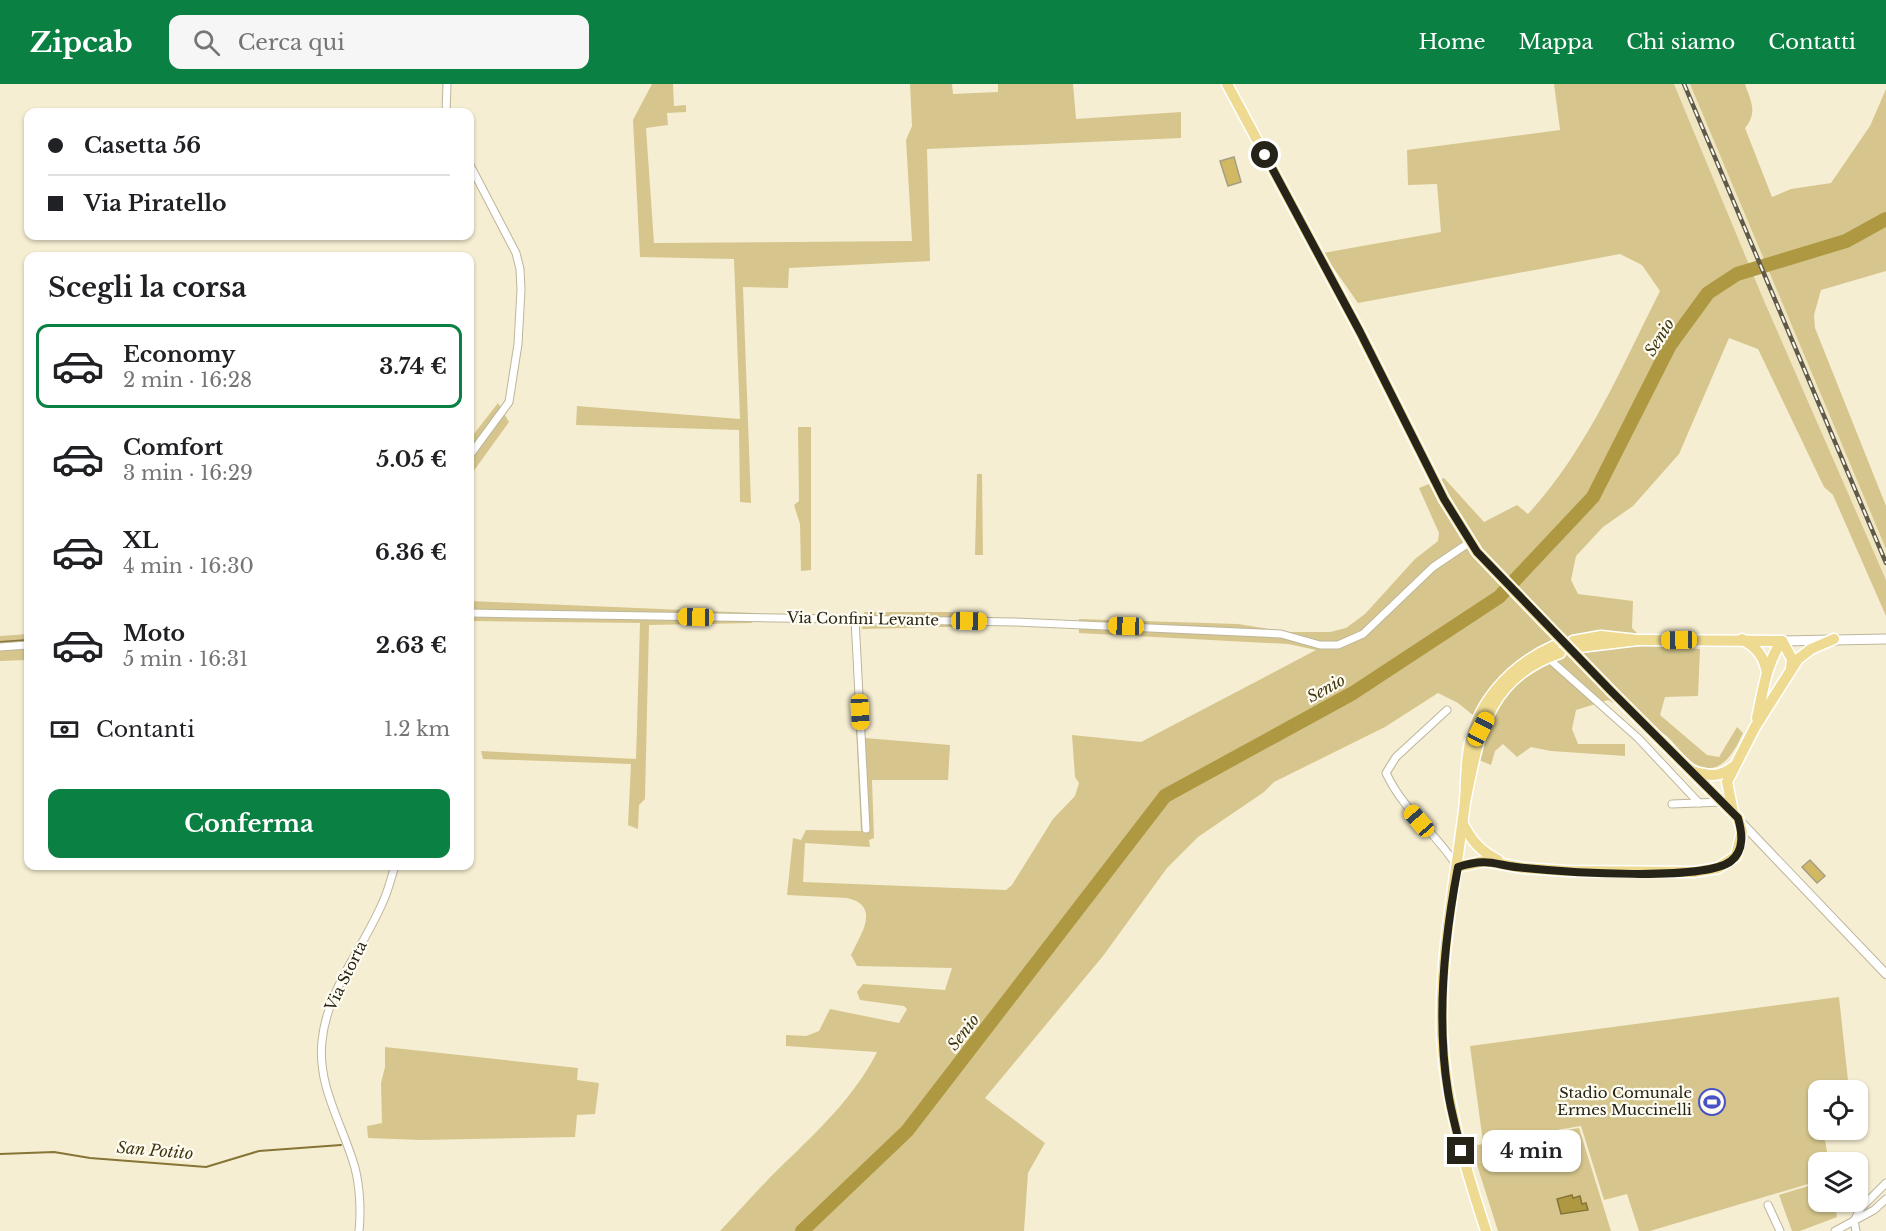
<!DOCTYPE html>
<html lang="it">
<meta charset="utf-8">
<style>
body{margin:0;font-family:"Libre Baskerville",serif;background:#f6f6f6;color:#202124;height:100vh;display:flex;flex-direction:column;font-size:22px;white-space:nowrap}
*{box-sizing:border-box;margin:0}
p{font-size:20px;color:#757577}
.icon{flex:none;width:33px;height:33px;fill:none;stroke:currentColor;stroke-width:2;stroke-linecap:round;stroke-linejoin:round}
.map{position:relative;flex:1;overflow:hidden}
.drawer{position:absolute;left:24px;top:168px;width:450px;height:618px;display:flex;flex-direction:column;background:#fff;border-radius:12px;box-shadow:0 2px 4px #0004}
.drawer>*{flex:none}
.top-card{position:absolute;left:24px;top:24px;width:450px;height:132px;border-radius:12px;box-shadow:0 2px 4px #0004;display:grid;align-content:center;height:132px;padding:0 24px;background:#fff}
.tools{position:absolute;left:1808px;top:996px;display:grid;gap:12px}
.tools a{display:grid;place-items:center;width:60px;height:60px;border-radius:12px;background:#fff;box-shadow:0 2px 4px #0004;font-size:30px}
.end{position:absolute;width:27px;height:27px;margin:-14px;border:8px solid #262319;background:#fff;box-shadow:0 0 0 3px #fff}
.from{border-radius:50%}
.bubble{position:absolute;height:42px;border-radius:12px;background:#fff;box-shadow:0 2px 4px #0004;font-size:20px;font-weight:700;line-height:42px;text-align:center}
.car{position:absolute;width:18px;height:36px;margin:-18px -9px;border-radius:8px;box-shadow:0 0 4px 2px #0007;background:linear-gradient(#f5c518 24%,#345 0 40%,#f5c518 0 76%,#345 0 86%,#f5c518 0)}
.top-card b{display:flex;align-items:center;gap:21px;height:57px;font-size:22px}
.top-card b+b{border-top:2px solid #e0e0e0}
.top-card i{width:15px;height:15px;background:#202124}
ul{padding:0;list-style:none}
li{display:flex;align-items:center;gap:18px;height:84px;margin:0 12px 9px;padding:0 12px;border:3px solid transparent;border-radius:12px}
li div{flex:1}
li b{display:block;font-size:22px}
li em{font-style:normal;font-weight:700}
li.on{border-color:#0b8043}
li>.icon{width:54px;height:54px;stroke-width:1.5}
h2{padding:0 24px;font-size:27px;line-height:72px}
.pay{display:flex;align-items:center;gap:15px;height:66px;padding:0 24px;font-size:22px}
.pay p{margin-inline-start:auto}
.button{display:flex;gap:12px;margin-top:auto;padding:12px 24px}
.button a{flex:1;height:69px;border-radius:12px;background:#0b8043;color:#fff;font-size:24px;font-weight:700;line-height:69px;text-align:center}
header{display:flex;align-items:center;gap:36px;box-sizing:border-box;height:84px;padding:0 30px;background:#0b8043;color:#fff}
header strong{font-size:28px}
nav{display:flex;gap:33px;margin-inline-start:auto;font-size:21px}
.search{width:420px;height:54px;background:#f6f6f6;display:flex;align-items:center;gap:15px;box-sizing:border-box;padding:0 21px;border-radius:12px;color:#757577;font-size:22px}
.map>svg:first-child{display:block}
.built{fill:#f0e6c2}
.green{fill:#d6c68d}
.water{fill:#af9842;stroke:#867536;stroke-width:1.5}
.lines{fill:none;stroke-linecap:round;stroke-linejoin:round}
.stream{stroke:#867536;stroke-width:2}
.river{stroke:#af9842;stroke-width:14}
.building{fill:#d1b964;stroke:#a69e84;stroke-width:1.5}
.minor-casing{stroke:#bdb69b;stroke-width:9}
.tertiary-casing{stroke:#bdb69b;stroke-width:10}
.secondary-casing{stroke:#bdb69b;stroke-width:11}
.primary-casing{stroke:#fff;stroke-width:13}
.minor{stroke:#fff;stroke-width:7}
.tertiary{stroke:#fff;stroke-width:8}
.secondary{stroke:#fff;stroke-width:9}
.primary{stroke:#eeda90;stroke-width:10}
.rail-casing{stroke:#5e594a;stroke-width:4.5}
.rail{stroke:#fefbf0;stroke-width:2;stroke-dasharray:7;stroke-linecap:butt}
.primary-bridge-casing{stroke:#fff;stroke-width:13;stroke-linecap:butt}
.primary-bridge{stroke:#eeda90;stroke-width:10}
.route{stroke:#262319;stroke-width:8}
.labels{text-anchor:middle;stroke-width:4.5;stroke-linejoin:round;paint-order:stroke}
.street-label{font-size:15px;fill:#262319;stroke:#fefbf0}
.poi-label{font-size:15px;fill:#262319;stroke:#fefbf0;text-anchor:end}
.water-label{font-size:16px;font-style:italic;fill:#3f350f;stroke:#fefbf0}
</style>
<header>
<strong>Zipcab</strong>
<div class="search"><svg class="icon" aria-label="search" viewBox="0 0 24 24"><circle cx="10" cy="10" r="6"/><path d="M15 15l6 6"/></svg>Cerca qui</div>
<nav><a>Home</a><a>Mappa</a><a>Chi siamo</a><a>Contatti</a></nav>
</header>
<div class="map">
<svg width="1886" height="1147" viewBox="0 0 1886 1147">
<rect width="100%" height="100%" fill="#f6eed2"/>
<path class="built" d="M1674,0h16l196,465v31l-124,-284z"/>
<g class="green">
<path d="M652,0h21l1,22 12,-1v7l-19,1 1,12 -22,3 8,115 258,-2 -6,-101 6,-14 -2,-42h42l1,10 45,-2v-8h75l3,35 105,-7v26l-254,11 3,112 -141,7 -1,20 -45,-1 8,216 -11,-1 -1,-72 -163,-5 1,-19 163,13 -6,-160 -94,-2 -7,-137z"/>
<path d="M1554,0h120l88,212 124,284v36l-53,-121 -9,-8 -66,-138 -29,-11 -50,116 -46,52 -30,21 -27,29 -5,24 7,14 55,7 -1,27 18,18 50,3 -2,47 -33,1 -5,18 47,40 12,2 18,-30 6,6c-9,20 -23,45 -48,31 -12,-7 -20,-22 -31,-30 -17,-13 -37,-23 -56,-34l-32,10 -4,19 6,15h47v12l-74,-5 -20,-4 -14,10 -14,-13 -8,7 -4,14 -12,-5 -5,-44 -16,-13 -20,-10 -53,34 -111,55 -10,10 -66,45 -31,31 -64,88 -118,142 60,45 -17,30 -4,58h-304c24,-25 47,-52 73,-76 32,-31 64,-63 84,-103l-91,-6v-11l20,1 13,-5 11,-22 69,14 8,-14 -3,-3 -44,-6 -3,-8 6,-8 82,6 7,-22 -95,-2 -6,-11c9,-20 31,-49 -4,-57l-60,-3 6,-57 8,2 5,-10 55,1 -5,-105h8l1,12 85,7 -2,35h-76l2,58 -5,2 1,7 -65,-4 -2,39 203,8 6,-5 41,-66 22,-23 4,-13 -4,-6 -3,-42 69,7 175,-92 -28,-6 -209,-11v-14l159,5 50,8h42l16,-4 19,-14 50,-55 23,-18 1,-8 -20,-45 25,-10 40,44 33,-17 11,9c59,-64 93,-146 132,-223l-18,-26 -22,-11 -262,49 -35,-50 118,-21 -4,-48 -29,1 -1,-35 153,-20z"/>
<path d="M1690,0h55c6,18 13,28 0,44l27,69 19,-8 40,-6 39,-57 16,-37v182l-65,19 -7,25 1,13 71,178v43z"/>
<path d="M498,319l11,19 -39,54v-37z"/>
<path d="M798,343h13v143l-10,1 -1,-47 -6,-19 5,-4z"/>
<path d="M977,390h5l1,81h-8z"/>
<path d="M470,517l284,12 -2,10 -103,2 -4,174 -6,6 -1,24 -10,-4 3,-61 -148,-5 -2,-8 155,8 4,-136 -170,-2z"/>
<path d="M864,528h110l8,14 -120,3z"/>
<path d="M28,550v26l-28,1v-25z"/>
<path d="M1839,913l10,93h-31v40h5l6,32h-11v19l-168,50h-11l-12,-37 -23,6 -23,-74 -98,16 -13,-96z"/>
<path d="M385,963l193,21 -1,12 22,3 -4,31 -18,1 -2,22 -154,3 -53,-2 -1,-12 15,-3 -1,-40 4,-16z"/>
<path d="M1579,1044l32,103h-113l-27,-85z"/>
<path d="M1818,1099v19h16l3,15 -37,14h-8l-13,-36z"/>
</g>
<path class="water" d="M1572,1111l1,3 7,-2 2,8 4,-1 2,7 -27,4 -4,-15z"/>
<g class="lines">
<g class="stream">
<path d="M0,558l28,-2"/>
<path d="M0,1070l54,-2 36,6 116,9 53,-16 82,-6"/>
</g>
<path class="river" d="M802,1147l105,-100 258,-335 188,-103 146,-96 94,-100 77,-152 38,-52 29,-19 109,-33 40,-22"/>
</g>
<g class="building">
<path d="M1234,73l7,25 -13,4 -8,-25z"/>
<path d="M1810,776l15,16 -8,7 -15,-16z"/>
</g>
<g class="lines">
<defs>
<g id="minor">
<path d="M446,28l1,-28"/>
<path d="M470,81l46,88 4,16 1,21 -3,54 -9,58 -39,53"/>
<path d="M470,529l545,9 266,12 39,11h18l25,-11 70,-67 37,-25"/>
<path d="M855,535l11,210"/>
<path d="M0,563l28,-2"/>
<path d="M1548,574l90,80 61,65"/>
<path d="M1447,626l-51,47 -10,16c19,40 48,57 70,92"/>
<path d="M1672,720l50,-2"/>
<path d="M1768,1121l12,26"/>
<path d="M1854,1137l7,-13 25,-25"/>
<path d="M1854,1137l2,10"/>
<path d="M359,1147c2,-19 1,-44 -4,-63 -12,-43 -38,-81 -33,-127 5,-51 40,-91 60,-137 6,-12 9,-26 13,-38"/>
<path d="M1835,1147l39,-21 12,-11"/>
</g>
<path id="tertiary" d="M1738,735l148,155"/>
<path id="secondary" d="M1782,557l104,-2"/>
<g id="primary">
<path d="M1227,0l133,248 84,167 33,53 66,69"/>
<path d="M1742,555c15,9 22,17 25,34"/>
<path d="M1638,556l144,1"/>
<path d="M1573,557l28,-5 37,4 -58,7"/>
<path d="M1782,557l10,18 -1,10"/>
<path d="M1554,562c-45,20 -80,59 -86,109 -2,15 -2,32 -3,47 14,-67 21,-124 95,-149"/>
<path d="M1757,634c6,-26 9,-55 25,-77"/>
<path d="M1692,687c17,5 26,7 41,-4"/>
<path d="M1465,718c-9,77 -26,155 -23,233 3,67 23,132 44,196"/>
<path d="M1733,728l-6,-30 28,-55 43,-68 13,-10 23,-10"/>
<path d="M1463,740c9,17 17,27 35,36"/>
<path d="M1458,783l27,-6 38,7 43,3 128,1 24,-4 18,-12 6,-24 -4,-14 -127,-127"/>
</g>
</defs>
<use href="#minor" class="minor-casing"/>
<use href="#tertiary" class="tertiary-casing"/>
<use href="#secondary" class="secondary-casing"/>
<use href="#primary" class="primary-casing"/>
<use href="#minor" class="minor"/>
<use href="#tertiary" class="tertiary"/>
<use href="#secondary" class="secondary"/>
<use href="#primary" class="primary"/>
<defs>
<path id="rail" d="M1684,0l202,479"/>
</defs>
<use href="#rail" class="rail-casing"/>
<use href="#rail" class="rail"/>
<defs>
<path id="primary-bridge" d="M1543,537l68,70"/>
</defs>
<use href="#primary-bridge" class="primary-bridge-casing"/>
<use href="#primary-bridge" class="primary-bridge"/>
</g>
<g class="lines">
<path class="route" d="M1265,71l95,177 84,167 33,53 134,139 127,127c4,14 7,32 -7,43 -27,21 -167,11 -206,7 -29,-2 -35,-11 -67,-1 -14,73 -22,151 -10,225 3,20 9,39 13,59"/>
</g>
<defs>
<symbol id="stadium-ring" viewBox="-11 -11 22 22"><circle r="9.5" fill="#fefbf0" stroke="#4851c6" stroke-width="1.5"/><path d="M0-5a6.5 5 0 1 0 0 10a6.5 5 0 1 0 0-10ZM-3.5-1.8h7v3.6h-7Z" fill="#4851c6"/></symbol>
</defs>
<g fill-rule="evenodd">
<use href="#stadium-ring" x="1697" y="1003" width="30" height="30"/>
</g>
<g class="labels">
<g class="street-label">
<text transform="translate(863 535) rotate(1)" y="5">Via Confini Levante</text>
<text transform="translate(346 892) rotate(-64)" y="5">Via Storta</text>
</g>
<g class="poi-label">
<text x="1692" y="1014">Stadio Comunale<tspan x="1692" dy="17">Ermes Muccinelli</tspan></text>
</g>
<g class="water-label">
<text transform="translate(1659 253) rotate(-58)" y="6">Senio</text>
<text transform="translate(1326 604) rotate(-29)" y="6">Senio</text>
<text transform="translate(963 948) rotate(-52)" y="6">Senio</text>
<text transform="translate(155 1066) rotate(5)" y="6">San Potito</text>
</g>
</g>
</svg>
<div class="tools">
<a><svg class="icon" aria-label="locate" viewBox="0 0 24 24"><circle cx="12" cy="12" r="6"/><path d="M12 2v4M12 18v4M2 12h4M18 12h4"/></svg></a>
<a><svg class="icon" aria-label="layers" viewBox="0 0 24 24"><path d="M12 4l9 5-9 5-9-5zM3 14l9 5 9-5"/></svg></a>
</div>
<i class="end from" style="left:1265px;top:71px"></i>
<i class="end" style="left:1461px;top:1067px"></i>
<div class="bubble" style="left:1482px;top:1046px;width:99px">4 min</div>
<i class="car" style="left:696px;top:533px;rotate:271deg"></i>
<i class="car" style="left:969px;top:537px;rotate:91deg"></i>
<i class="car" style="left:1126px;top:542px;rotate:272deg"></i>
<i class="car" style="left:1679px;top:556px;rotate:269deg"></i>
<i class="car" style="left:860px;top:628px;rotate:177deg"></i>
<i class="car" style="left:1481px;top:645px;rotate:28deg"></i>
<i class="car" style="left:1419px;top:737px;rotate:319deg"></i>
<div class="top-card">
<b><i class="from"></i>Casetta 56</b>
<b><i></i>Via Piratello</b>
</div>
<section class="drawer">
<h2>Scegli la corsa</h2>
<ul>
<li class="on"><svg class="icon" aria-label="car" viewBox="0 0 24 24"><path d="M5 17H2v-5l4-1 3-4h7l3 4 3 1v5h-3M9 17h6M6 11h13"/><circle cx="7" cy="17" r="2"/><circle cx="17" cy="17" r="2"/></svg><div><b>Economy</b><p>2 min · 16:28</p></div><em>3.74 €</em></li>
<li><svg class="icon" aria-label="car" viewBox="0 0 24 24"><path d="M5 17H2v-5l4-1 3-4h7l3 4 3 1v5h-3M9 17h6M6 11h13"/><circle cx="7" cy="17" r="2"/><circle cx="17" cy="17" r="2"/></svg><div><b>Comfort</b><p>3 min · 16:29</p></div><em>5.05 €</em></li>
<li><svg class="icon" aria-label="car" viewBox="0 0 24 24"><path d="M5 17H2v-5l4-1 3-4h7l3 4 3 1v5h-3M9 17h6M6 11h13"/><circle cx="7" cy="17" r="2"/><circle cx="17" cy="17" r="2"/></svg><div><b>XL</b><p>4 min · 16:30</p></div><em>6.36 €</em></li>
<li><svg class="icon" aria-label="car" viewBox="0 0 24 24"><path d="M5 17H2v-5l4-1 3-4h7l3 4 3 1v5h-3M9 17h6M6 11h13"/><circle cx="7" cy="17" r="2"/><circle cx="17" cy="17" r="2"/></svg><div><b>Moto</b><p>5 min · 16:31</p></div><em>2.63 €</em></li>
</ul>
<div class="pay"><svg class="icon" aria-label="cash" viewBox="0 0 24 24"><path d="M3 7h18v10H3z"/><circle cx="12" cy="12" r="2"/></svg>Contanti<p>1.2 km</p></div>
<div class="button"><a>Conferma</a></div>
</section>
</div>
